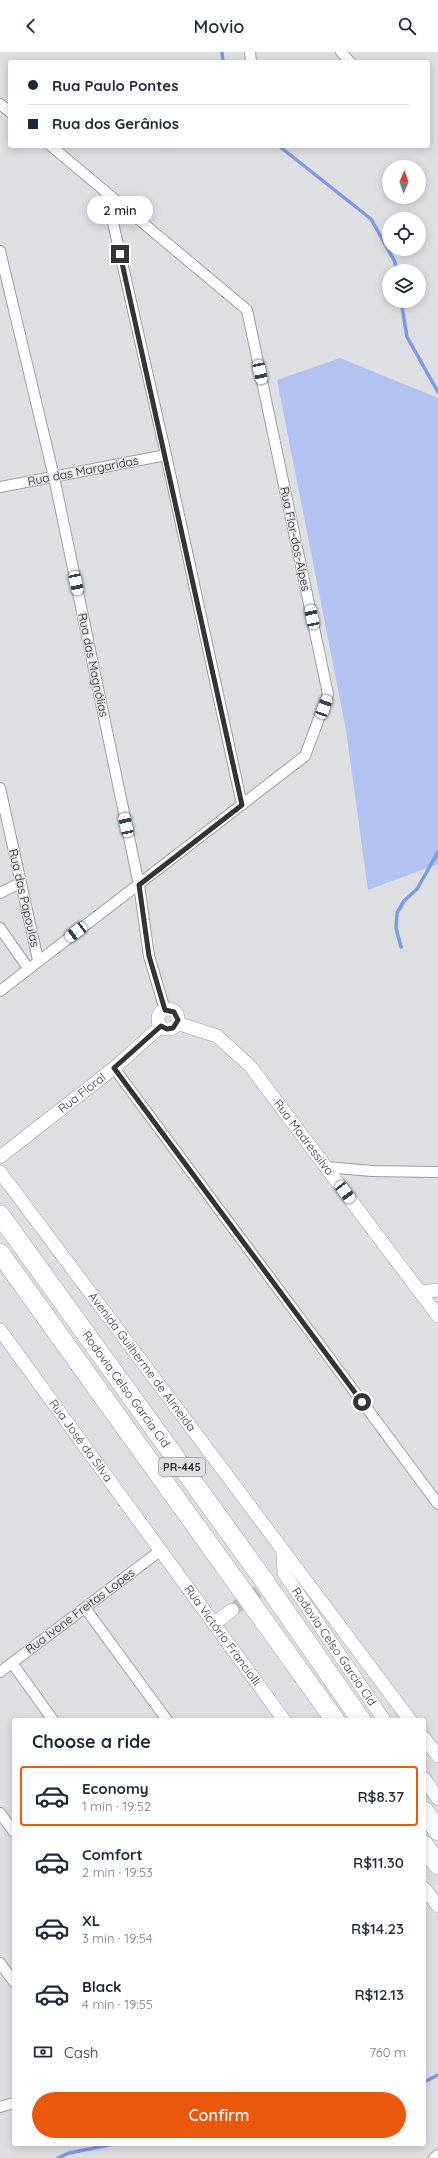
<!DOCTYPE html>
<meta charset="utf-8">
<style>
body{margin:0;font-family:Quicksand,sans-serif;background:#f6f6f7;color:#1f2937;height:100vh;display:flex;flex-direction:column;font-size:15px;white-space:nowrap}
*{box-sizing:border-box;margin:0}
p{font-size:13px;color:#747a83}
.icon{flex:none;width:22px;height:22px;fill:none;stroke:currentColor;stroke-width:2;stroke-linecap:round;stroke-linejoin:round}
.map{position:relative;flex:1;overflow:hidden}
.sheet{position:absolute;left:12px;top:1666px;width:414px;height:428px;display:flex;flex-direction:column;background:#fff;border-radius:4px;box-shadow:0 2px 10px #0003}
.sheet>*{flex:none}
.hud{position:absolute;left:8px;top:8px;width:422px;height:88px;border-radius:4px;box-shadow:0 2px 10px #0003;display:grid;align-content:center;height:88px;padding:0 20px;background:#fff}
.needle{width:26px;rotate:2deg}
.buttons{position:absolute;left:382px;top:108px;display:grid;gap:8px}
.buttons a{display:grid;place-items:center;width:44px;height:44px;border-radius:50%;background:#fff;box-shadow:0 2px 10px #0003;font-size:20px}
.end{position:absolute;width:18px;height:18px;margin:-9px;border:5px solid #343436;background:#fff;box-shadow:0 0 0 2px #fff}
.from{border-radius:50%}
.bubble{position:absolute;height:28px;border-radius:14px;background:#fff;box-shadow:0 2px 10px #0003;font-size:13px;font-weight:600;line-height:28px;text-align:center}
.car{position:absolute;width:12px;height:24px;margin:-12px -6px;border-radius:5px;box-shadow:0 0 3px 1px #0007;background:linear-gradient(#fff 24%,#345 0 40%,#fff 0 76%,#345 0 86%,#fff 0)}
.hud b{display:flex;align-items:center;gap:14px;height:38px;font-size:15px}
.hud b+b{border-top:1px solid #e0e1e3}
.hud i{width:10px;height:10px;background:#1f2937}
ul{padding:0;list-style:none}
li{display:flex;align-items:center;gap:12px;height:60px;margin:0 8px 6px;padding:0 12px;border:2px solid transparent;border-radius:4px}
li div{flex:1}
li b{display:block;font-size:15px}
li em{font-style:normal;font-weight:600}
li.on{border-color:#ea580c}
li>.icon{width:36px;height:36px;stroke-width:1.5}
h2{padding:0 20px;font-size:18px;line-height:48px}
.pay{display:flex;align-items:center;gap:10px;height:44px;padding:0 20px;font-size:15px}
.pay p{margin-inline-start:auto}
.cta{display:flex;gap:8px;margin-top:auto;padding:8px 20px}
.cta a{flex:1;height:46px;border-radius:24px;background:#ea580c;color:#fff;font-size:16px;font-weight:600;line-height:46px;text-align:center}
header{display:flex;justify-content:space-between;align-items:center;height:52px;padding:0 20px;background:#fff;font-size:18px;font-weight:600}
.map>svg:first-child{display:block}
.green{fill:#b2c3f1}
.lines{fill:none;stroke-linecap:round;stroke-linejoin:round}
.stream{stroke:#7e99e6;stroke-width:3.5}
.tertiary-tunnel{stroke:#bcbdc0;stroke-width:13;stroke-dasharray:13 6;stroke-linecap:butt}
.minor-casing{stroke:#9d9fa3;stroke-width:12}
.tertiary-casing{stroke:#9d9fa3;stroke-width:14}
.motorway-casing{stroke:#9d9fa3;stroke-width:20}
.minor{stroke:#fff;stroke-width:10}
.tertiary{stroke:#fff;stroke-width:13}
.motorway{stroke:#fff;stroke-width:19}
.route{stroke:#343436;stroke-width:5}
.labels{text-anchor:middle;stroke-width:3;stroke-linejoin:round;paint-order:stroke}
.shield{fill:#dedfe3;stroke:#67676a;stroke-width:1}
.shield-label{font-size:11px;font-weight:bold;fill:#343436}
.street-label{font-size:12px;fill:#343436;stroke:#dedfe3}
</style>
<header><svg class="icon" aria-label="back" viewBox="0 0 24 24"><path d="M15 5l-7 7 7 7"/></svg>Movio<svg class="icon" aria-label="search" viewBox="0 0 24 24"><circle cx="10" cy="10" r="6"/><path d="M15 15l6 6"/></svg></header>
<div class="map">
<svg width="438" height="2106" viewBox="0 0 438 2106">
<rect width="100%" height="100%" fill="#dedfe3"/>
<path class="green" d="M340,306l98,40v466l-70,26 -22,-160 -69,-350z"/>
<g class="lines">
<g class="stream">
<path d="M222,0l1,10"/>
<path d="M279,94l92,73 24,43 1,9"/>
<path d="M401,249l6,36 31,55"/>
<path d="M401,895l-5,-19 1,-15 7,-12 13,-12 21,-37"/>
<path d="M424,2030l14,-7"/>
<path d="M58,2106l11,-5 45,-9"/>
</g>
<path class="tertiary-tunnel" d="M232,1558l45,-32"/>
<defs>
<g id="minor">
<path d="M250,0l1,10"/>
<path d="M341,0l9,10"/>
<path d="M0,52l10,8"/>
<path d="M106,140l60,263 76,350"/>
<path d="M0,199l54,226 85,408 10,71 16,54"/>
<path d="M0,435l166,-32"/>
<path d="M0,736l38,172"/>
<path d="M0,841l20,-10"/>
<path d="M0,876l28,40"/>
<path d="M0,939l305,-235 23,-62 -81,-384 -196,-164"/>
<path d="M114,1016l324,436"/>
<path d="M326,1115l46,4 66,1"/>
<path d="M85,1556l82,112"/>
<path d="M12,1611l41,57"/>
<path d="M0,1620l161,-122"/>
<path d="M0,1761l14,19"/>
<path d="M0,1911l14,19"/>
<path d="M0,2055l14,-4"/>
<path d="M434,2106l4,-3"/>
</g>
<g id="tertiary">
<circle cx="168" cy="967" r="10"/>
<path id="s1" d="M177,971l40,13 33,30 188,250"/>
<path id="s2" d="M0,1105l114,-89 47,-42"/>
<path id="s3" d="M0,1120l410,548"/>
<path d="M421,1240l17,-2"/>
<path id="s4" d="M0,1278l284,390"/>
<path id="s5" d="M283,1500l1,21 100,147"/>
<path d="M214,1572l18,-14"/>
<path d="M424,1686l14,18"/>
<path d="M424,1726l14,21"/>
<path d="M424,1836l14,18"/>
</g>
<g id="motorway">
<path id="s6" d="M0,1163l263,364 98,141"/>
<path d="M0,1201l335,467"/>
<path d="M424,1759l14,20"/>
<path d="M424,1793l14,20"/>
</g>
</defs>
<use href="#minor" class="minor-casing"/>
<use href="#tertiary" class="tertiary-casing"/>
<use href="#motorway" class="motorway-casing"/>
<use href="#minor" class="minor"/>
<use href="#tertiary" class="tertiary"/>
<use href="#motorway" class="motorway"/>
</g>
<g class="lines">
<path class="route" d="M120,202l122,551 -103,80 10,71 16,54 9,2 4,8 -5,8 -6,1 -6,-3 -47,42 248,334"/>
</g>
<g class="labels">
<rect class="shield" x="159" y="1406" width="46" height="18" rx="3"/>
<g class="shield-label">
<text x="182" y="1419">PR-445</text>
</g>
<g class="street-label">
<text transform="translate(83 419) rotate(-11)" y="4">Rua das Margaridas</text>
<text transform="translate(295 487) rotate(78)" y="4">Rua Flor-dos-Alpes</text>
<text transform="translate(93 613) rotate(78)" y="4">Rua das Magnólias</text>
<text transform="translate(24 846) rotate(77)" y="4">Rua das Papoulas</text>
<text dy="4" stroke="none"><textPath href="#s2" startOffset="104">Rua Floral</textPath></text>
<text dy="4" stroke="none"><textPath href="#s1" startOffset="176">Rua Madressilva</textPath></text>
<text dy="4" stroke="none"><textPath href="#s3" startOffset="237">Avenida Guilherme de Almeida</textPath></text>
<text dy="4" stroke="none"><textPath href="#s6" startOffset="215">Rodovia Celso Garcia Cid</textPath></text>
<text dy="4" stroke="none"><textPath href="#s4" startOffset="137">Rua José da Silva</textPath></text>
<text transform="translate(80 1559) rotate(-37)" y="4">Rua Ivone Freitas Lopes</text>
<text dy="4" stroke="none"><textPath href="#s4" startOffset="378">Rua Victório Franciolli</textPath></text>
<text dy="4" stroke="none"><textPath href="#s5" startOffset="110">Rodovia Celso Garcia Cid</textPath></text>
</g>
</g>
</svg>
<div class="buttons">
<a><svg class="needle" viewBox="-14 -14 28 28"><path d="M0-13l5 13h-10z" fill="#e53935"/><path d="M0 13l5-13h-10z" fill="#747a83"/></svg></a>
<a><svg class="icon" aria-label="locate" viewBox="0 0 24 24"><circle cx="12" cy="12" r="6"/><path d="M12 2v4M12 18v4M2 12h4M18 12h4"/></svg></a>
<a><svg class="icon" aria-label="layers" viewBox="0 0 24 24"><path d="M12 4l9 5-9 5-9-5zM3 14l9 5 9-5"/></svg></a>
</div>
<i class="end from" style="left:362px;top:1350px"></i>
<i class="end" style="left:120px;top:202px"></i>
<div class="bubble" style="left:87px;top:144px;width:66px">2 min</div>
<i class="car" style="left:260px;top:320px;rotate:168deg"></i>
<i class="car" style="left:76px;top:531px;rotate:168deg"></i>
<i class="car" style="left:312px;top:565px;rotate:348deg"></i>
<i class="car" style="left:324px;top:655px;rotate:20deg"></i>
<i class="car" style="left:126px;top:773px;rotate:348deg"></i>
<i class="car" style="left:76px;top:880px;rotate:233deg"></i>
<i class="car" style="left:345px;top:1140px;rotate:143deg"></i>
<div class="hud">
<b><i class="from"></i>Rua Paulo Pontes</b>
<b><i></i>Rua dos Gerânios</b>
</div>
<section class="sheet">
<h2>Choose a ride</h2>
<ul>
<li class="on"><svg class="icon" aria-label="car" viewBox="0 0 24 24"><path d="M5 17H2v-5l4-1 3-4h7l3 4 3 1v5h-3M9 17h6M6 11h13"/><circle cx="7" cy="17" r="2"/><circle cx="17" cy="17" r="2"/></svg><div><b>Economy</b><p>1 min · 19:52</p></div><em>R$8.37</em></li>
<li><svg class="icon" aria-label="car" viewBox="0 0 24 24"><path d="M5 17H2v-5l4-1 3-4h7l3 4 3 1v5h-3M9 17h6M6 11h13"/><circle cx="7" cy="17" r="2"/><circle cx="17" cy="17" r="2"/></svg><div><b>Comfort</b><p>2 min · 19:53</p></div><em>R$11.30</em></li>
<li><svg class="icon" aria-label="car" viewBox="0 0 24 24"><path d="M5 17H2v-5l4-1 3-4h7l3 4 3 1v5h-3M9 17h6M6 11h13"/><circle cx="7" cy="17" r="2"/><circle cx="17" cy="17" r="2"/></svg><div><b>XL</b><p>3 min · 19:54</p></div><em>R$14.23</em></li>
<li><svg class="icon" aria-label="car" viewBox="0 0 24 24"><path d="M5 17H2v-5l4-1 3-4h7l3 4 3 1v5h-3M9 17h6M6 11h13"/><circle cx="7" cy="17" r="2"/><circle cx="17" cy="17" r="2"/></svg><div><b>Black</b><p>4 min · 19:55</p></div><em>R$12.13</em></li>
</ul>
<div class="pay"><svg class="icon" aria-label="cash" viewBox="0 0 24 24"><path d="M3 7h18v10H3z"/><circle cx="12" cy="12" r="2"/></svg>Cash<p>760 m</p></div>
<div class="cta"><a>Confirm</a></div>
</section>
</div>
